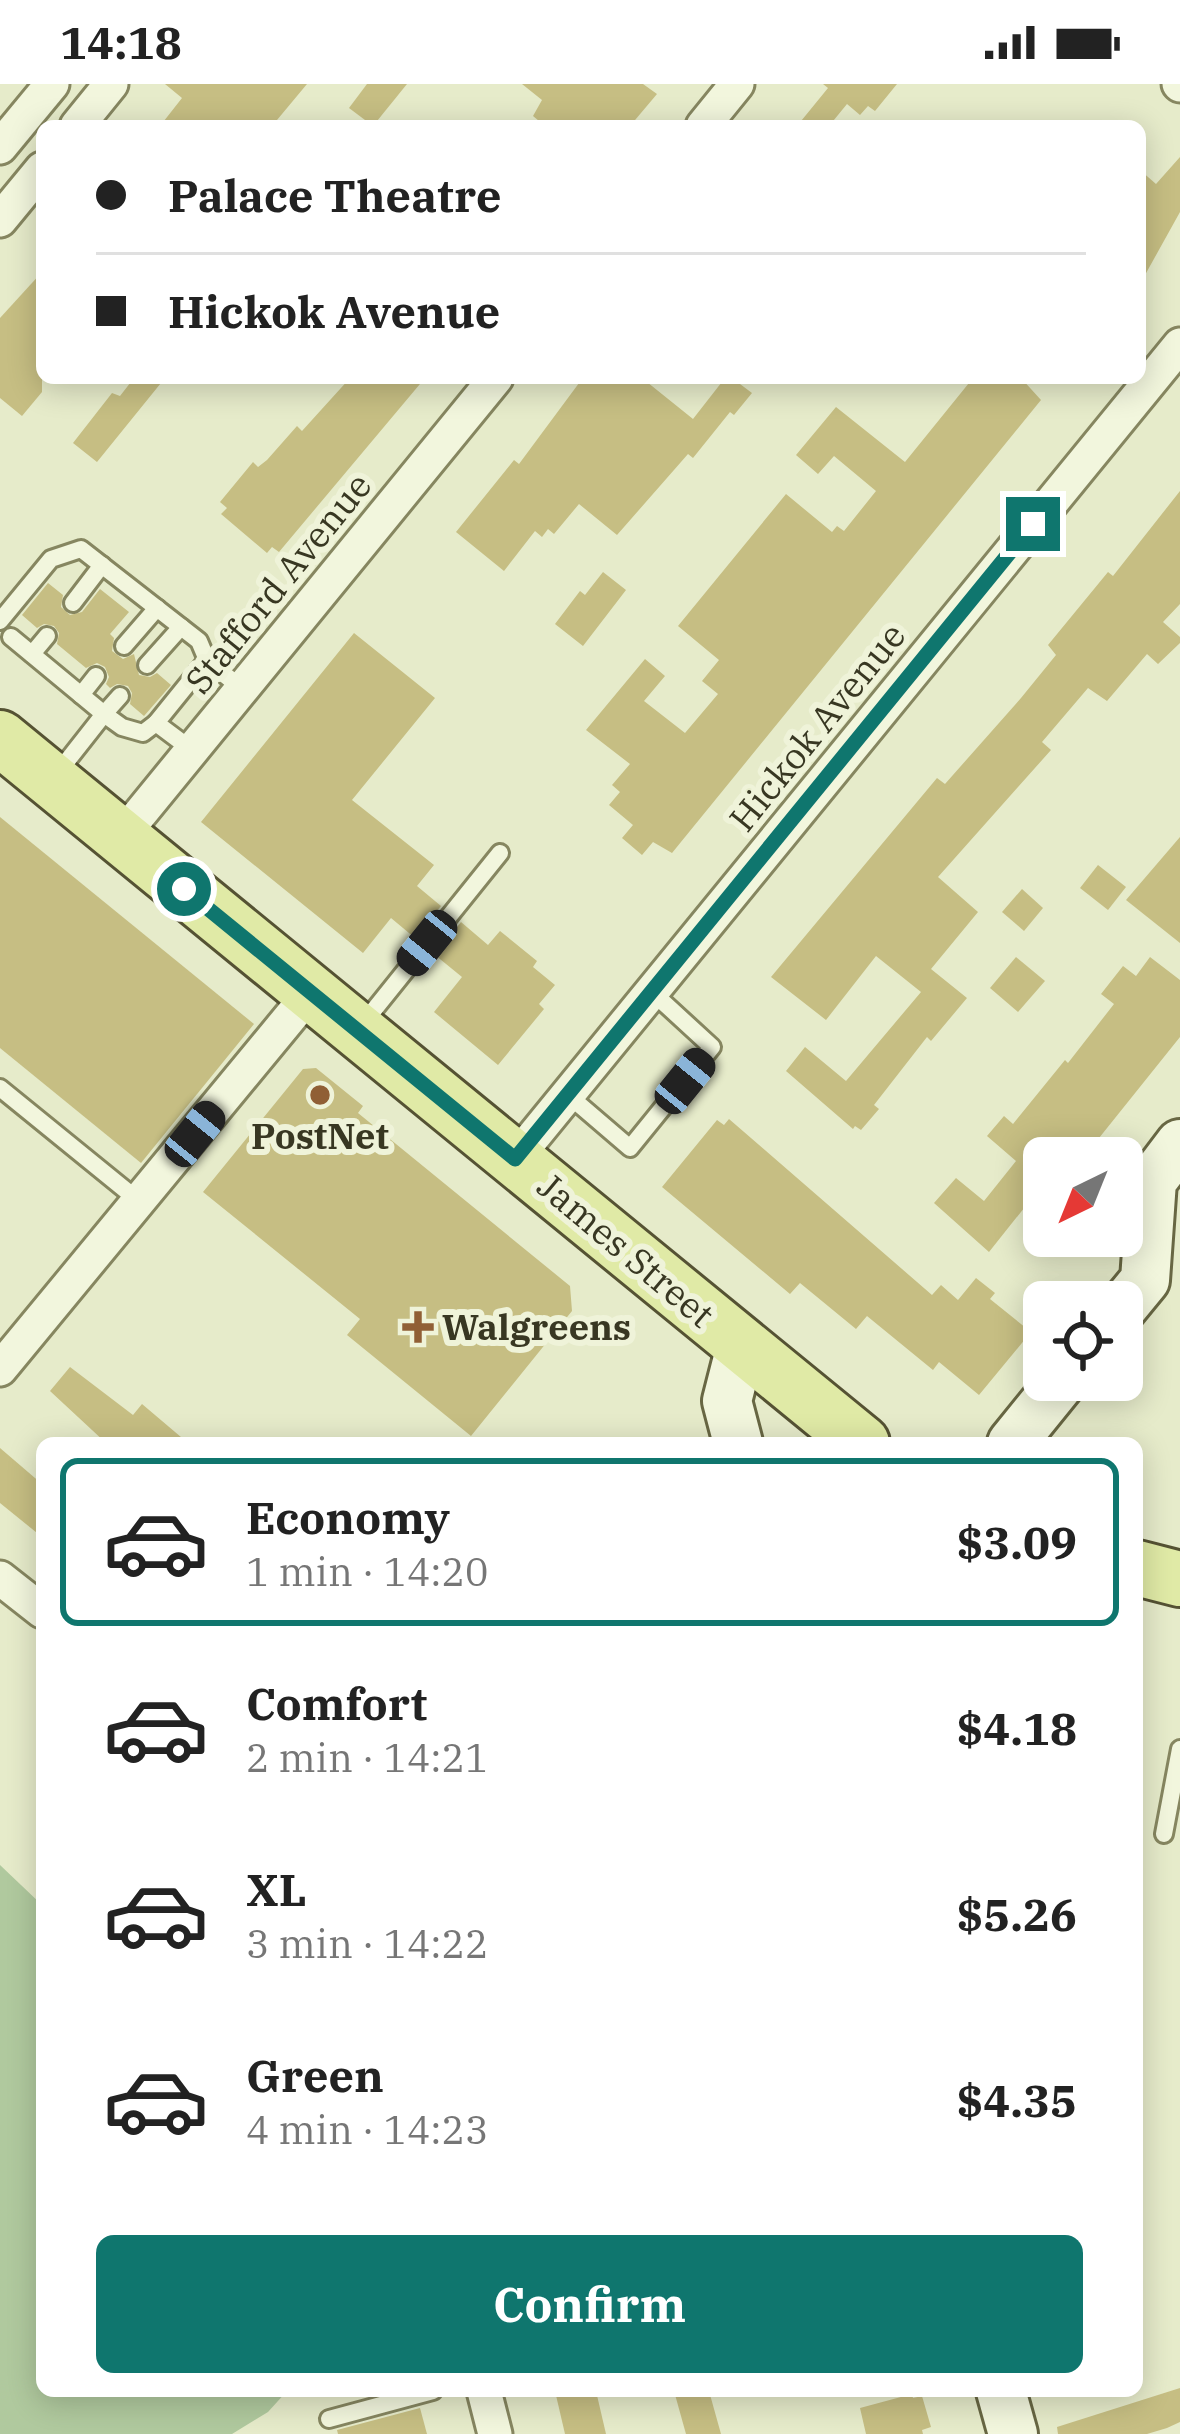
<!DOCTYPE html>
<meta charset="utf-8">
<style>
body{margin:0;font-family:"IBM Plex Serif",serif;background:#f2f2f2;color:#222;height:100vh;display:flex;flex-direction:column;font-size:45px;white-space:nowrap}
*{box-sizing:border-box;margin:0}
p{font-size:39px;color:#767676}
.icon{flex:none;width:66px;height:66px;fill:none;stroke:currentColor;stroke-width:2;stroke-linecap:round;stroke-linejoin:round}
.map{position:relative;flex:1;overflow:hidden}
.drawer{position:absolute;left:36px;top:1353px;width:1107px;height:960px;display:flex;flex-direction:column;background:#fff;border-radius:18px;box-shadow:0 6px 30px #0003}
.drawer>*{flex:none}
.hud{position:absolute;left:36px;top:36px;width:1110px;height:264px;border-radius:18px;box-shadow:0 6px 30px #0003;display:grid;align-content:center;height:264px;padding:0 60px;background:#fff}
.needle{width:78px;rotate:223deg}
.buttons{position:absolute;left:1023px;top:1053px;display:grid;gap:24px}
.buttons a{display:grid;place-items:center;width:120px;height:120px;border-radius:18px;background:#fff;box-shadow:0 6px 30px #0003;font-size:60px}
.end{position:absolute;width:54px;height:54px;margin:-27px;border:15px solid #0f766e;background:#fff;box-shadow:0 0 0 6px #fff}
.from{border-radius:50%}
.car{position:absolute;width:36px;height:72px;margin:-36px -18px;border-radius:15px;box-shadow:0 0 9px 3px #0007;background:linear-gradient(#222 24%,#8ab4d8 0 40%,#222 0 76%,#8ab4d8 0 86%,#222 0)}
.hud b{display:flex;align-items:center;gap:42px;height:114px;font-size:45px}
.hud b+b{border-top:3px solid #e0e0e0}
.hud i{width:30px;height:30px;background:#222}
ul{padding:21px 0 0;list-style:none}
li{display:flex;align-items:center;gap:36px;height:168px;margin:0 24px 18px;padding:0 36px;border:6px solid transparent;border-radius:18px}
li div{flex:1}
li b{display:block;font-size:45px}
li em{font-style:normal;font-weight:700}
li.selected{border-color:#0f766e}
li>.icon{width:108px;height:108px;stroke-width:1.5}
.action{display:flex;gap:24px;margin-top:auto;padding:24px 60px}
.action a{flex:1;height:138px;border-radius:18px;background:#0f766e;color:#fff;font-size:48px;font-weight:700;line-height:138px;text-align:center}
.status{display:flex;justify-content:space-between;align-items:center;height:84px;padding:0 60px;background:#fff;direction:ltr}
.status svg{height:33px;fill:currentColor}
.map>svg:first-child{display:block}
.green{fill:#b0c99e}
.building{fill:#c6be83}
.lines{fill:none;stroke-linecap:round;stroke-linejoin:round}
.lane-casing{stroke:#868660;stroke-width:22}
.street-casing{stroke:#868660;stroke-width:39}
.secondary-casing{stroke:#686743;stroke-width:54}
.primary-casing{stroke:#555233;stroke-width:60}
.lane{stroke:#f2f6dd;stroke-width:16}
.street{stroke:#f2f6dd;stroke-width:33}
.secondary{stroke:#f2f6dd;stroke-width:48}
.primary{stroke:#e0eaa6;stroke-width:54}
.route{stroke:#0f766e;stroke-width:15}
.poi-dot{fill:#905f35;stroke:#eff3d9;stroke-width:4.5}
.labels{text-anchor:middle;stroke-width:12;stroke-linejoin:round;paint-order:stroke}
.street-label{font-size:36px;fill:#383722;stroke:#eff3d9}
.poi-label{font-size:36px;font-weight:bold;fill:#383722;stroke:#eff3d9}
</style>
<div class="status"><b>14:18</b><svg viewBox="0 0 49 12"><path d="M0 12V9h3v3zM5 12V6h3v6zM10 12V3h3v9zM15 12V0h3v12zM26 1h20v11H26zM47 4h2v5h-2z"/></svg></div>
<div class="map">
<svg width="1180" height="2350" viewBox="0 0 1180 2350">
<rect width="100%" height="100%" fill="#e6ebca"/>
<path class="green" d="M0,1781l42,40v486h245l-19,21 -36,22h-232z"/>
<g class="building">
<path d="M165,0h142l-35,42h-112l22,-28z"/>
<path d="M367,0h40l-34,42 -24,-18z"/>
<path d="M522,0h121l14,10 -27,32h-85l-12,-10 9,-16z"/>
<path d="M823,0h74l-22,27 -7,-5 -8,9 -13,-11 -18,22h-32l31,-38z"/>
<path d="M1180,73v55l-40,72v-114l16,14z"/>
<path d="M42,188v120l-20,24 -22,-18v-80z"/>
<path d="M134,294h31l-68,84 -24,-19 39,-50 8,3z"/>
<path d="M350,294h75l-146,174 -7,-5 -5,6 -46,-39 6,-6 -7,-6 33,-40 5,5 9,-7 30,-34 5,5z"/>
<path d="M593,294h49l51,41 32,-41h7l20,15 -18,22 -4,-3 -37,46 -5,-4 -71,81 -38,-31 -25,30 -6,-5 -6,8 -7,-6 -31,40 -48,-39 58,-72 5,4 63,-85 6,5z"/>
<path d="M973,294h48l20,22 -369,453 -19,-11 -11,13 -20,-17 11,-13 -24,-20 11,-13 -8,-7 18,-21 -44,-34 59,-71 20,17 -21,25 41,32 33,-39 -16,-13 17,-21 -41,-34 108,-132 46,38 5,-6 7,5 32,-40 -42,-35 -16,18 -22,-19 40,-48 69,55z"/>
<path d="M1180,407v113l-17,18 17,15v6l-22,21 -11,-10 -40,47 -19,-13 -46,54 9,8 -113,127 40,35 -47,57 36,29 -36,43 -4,-4 -53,68 5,4 -18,21 -6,-4 -2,3 -67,-58 19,-24 41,34 75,-89 -45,-36 -50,64 -55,-43 166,-199 8,6 76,-86 35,-43 -8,-10 60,-73 5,4z"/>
<path d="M603,488l23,18 -43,56 -28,-22 25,-33 5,4z"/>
<path d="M48,499l15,12 -2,12 9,8 12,-3 18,-23 29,23 -19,22 4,4 -2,13 11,8 11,-5 5,21 11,2 7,-4 14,12 -27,31 -14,-12 2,-11 -4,-7 -11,-2 -7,4 -4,-4 3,-7 -4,-10 -8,-4 -11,5 -29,-24 2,-11 -5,-7 -10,-2 -7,4 -15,-13z"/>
<path d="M354,549l81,65 -83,102 82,65 -17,21 24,20 -26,32 -24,-20 -28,35 -162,-131z"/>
<path d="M0,733l254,207 -113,139 -141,-115z"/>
<path d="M1180,753v106l-54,-43z"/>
<path d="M1098,781l28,22 -18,23 -28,-22z"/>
<path d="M1022,805l21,19 -19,23 -22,-19z"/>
<path d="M461,838l27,23 12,-14 37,30 -4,6 22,18 -16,19 5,5 -46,56 -64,-53 28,-35 -27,-22z"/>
<path d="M1016,873l29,24 -27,31 -28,-24z"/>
<path d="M1150,873l30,23v57l-97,121h-39v25l-55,69 -55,-49 22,-25 28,23 32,-40 -29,-25 17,-20 9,8 52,-64 3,3 46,-59 -13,-10 22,-28 13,10z"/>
<path d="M316,984l47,38 -5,7 212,173 2,25 -101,125 -124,-101 13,-16 -157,-127 100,-123z"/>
<path d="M729,1035l203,176 9,-10 17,15 18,-22 19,15 -5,6 41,33 -52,63 -40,-33 -6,8 -66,-54 -11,13 -56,-46 -10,11 -128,-107 55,-67 7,5z"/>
<path d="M70,1283l63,48 9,-11 46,39h-82l-56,-52z"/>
<path d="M0,1364l42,36v53l-42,-34z"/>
<path d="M1180,2304v34l-13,6 -20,6h-89l-1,-7z"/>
<path d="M555,2307h41l10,43h-41z"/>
<path d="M674,2307h35l12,43h-35z"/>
<path d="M912,2310l1,4 9,-2 9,31 -9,3 1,4h-57l-6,-26z"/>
<path d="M420,2324l7,26h-89l-1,-4z"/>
</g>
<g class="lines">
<defs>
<g id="lane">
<path d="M73,519l29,-38"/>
<path d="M0,537l51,-62 30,-10 118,92 8,19"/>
<path d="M11,553l93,77 -48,61"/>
<path d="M124,562l33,-38"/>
<path d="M32,570l15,-18"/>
<path d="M147,581l34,-38"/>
<path d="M81,611l15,-19"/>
<path d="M120,612l-16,18 18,13 21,6 13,-10"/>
<path d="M192,666l-36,-27 51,-63 35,29"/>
<path d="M361,942l139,-173"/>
<path d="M0,1004l139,113"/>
<path d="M567,1010l63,54 82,-101 -61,-56"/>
<path d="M1164,1750l16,-85"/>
<path d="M329,2335l104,-28"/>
</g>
<g id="street">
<path d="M1179,0l1,1"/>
<path d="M77,42l34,-42"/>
<path d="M703,42l34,-42"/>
<path d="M0,63l52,-63"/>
<path d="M0,136l42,-51"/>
<path d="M121,753l375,-459"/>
<path d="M515,1075l665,-814"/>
<path d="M0,1285l311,-377"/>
<path d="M0,1494l42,33"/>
<path d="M484,2307l11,43"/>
</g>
<g id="secondary">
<path d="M1122,1224l23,-28 7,-99 28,-37"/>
<path d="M738,1359l-11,-42 14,-55"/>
<path d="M1012,1359l51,-63"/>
<path d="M1001,2307l12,43"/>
</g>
<g id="primary">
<path d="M0,654l862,705"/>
<path d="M1137,1484l43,11"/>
</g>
</defs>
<use href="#lane" class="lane-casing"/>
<use href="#street" class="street-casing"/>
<use href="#secondary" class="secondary-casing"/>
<use href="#primary" class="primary-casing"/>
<use href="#lane" class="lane"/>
<use href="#street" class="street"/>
<use href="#secondary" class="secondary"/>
<use href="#primary" class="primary"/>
</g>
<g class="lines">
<path class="route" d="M184,805l331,270 518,-635"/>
</g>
<g class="poi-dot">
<circle cx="320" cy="1011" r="12"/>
<path d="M412 1225h12v12h12v12h-12v12h-12v-12h-12v-12h12z"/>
</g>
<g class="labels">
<g class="street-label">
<text transform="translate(278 499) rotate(-51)" y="13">Stafford Avenue</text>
<text transform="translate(817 643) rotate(-51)" y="13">Hickok Avenue</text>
<text transform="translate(626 1166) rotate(40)" y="13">James Street</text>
</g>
<g class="poi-label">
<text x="320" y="1065">PostNet</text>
<text x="442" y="1256" text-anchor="start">Walgreens</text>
</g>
</g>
</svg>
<div class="buttons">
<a><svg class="needle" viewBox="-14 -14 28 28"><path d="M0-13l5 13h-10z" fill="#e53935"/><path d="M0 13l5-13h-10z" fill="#767676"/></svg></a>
<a><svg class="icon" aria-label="locate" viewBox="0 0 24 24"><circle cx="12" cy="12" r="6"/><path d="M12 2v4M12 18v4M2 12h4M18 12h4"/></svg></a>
</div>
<i class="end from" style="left:184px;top:805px"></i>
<i class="end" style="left:1033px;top:440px"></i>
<i class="car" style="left:427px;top:859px;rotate:219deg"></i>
<i class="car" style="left:685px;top:997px;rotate:39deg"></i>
<i class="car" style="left:195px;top:1050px;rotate:39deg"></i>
<div class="hud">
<b><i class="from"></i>Palace Theatre</b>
<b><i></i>Hickok Avenue</b>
</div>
<section class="drawer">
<ul>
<li class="selected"><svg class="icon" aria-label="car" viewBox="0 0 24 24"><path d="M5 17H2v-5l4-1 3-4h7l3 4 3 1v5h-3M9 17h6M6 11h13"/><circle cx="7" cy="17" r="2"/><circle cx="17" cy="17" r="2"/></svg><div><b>Economy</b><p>1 min · 14:20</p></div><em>$3.09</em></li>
<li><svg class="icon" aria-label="car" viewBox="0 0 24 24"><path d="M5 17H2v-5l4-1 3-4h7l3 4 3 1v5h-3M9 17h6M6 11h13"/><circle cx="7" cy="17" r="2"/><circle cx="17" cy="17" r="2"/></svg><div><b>Comfort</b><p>2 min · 14:21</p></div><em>$4.18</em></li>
<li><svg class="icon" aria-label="car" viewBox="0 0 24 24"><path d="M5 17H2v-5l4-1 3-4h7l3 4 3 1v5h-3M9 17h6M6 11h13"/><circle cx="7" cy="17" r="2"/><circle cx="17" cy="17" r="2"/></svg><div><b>XL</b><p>3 min · 14:22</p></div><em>$5.26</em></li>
<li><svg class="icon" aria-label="car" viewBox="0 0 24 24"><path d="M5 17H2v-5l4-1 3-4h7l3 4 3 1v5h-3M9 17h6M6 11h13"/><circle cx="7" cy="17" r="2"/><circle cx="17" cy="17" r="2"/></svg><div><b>Green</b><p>4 min · 14:23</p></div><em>$4.35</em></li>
</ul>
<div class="action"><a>Confirm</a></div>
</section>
</div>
